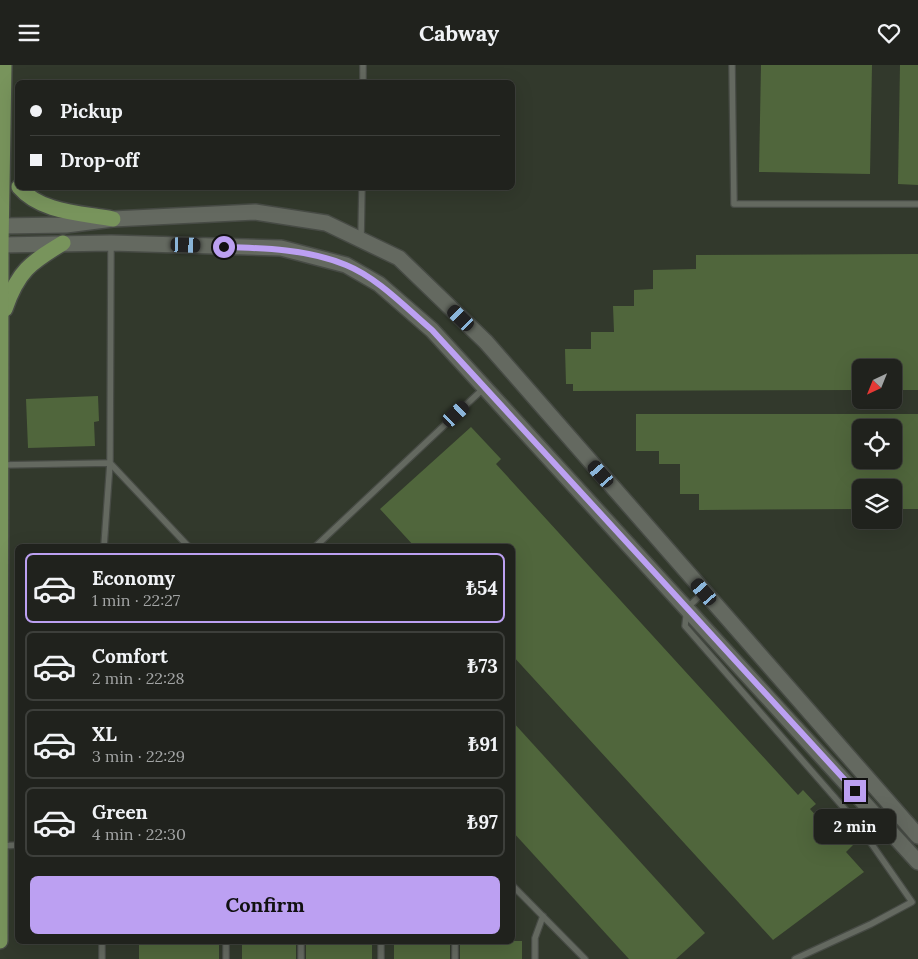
<!DOCTYPE html>
<meta charset="utf-8">
<style>
body{margin:0;font-family:Lora,serif;background:#282a26;color:#f1f3f6;height:100vh;display:flex;flex-direction:column;font-size:19px;white-space:nowrap}
*{box-sizing:border-box;margin:0}
p{font-size:16px;color:#a2a4a4}
.icon{flex:none;width:28px;height:28px;fill:none;stroke:currentColor;stroke-width:2;stroke-linecap:round;stroke-linejoin:round}
.map{position:relative;flex:1;overflow:hidden}
.side{position:absolute;left:15px;top:479px;width:500px;height:400px;display:flex;flex-direction:column;background:#20221d;border-radius:8px;box-shadow:0 5px 20px #0002,0 0 0 1px #3d3f3b}
.side>*{flex:none}
.hud{position:absolute;left:15px;top:15px;width:500px;height:110px;border-radius:8px;box-shadow:0 5px 20px #0002,0 0 0 1px #3d3f3b;display:grid;align-content:center;height:110px;padding:0 15px;background:#20221d}
.needle{width:32px;rotate:223deg}
.buttons{position:absolute;left:852px;top:294px;display:grid;gap:10px}
.buttons a{display:grid;place-items:center;width:50px;height:50px;border-radius:8px;background:#20221d;box-shadow:0 5px 20px #0002,0 0 0 1px #3d3f3b;font-size:25px}
.end{position:absolute;width:22px;height:22px;margin:-11px;border:6px solid #bca0f2;background:#111;box-shadow:0 0 0 2px #111}
.from{border-radius:50%}
.bubble{position:absolute;height:35px;border-radius:8px;background:#20221d;box-shadow:0 5px 20px #0002,0 0 0 1px #3d3f3b;font-size:16px;font-weight:700;line-height:35px;text-align:center}
.car{position:absolute;width:15px;height:30px;margin:-15px -8px;border-radius:6px;box-shadow:0 0 4px 1px #0007;background:linear-gradient(#222 24%,#8ab4d8 0 40%,#222 0 76%,#8ab4d8 0 86%,#222 0)}
.hud b{display:flex;align-items:center;gap:18px;height:48px;font-size:19px}
.hud b+b{border-top:1px solid #3d3f3b}
.hud i{width:12px;height:12px;background:#f1f3f6}
ul{padding:9px 0 0;list-style:none}
li{display:flex;align-items:center;gap:15px;height:70px;margin:0 10px 8px;padding:0 5px;border:2px solid #3d3f3b;border-radius:8px}
li div{flex:1}
li b{display:block;font-size:19px}
li em{font-style:normal;font-weight:700}
li.active{border-color:#bca0f2}
li>.icon{width:45px;height:45px;stroke-width:1.5}
.button{display:flex;gap:10px;margin-top:auto;padding:10px 15px}
.button a{flex:1;height:58px;border-radius:8px;background:#bca0f2;color:#111;font-size:20px;font-weight:700;line-height:58px;text-align:center}
header{display:flex;justify-content:space-between;align-items:center;height:65px;padding:0 15px;background:#20221d;font-size:22px;font-weight:700}
.map>svg:first-child{display:block}
.built{fill:#32392c;fill-rule:evenodd}
.building{fill:#50663c;fill-rule:evenodd}
.lines{fill:none;stroke-linecap:round;stroke-linejoin:round}
.lane-casing{stroke:#474b45;stroke-width:8}
.secondary-casing{stroke:#474b45;stroke-width:18}
.primary-casing{stroke:#474b45;stroke-width:18}
.lane{stroke:#646960;stroke-width:5.5}
.secondary{stroke:#646960;stroke-width:15}
.primary{stroke:#78945c;stroke-width:15}
.route{stroke:#bca0f2;stroke-width:6}
</style>
<header><svg class="icon" aria-label="menu" viewBox="0 0 24 24"><path d="M4 6h16M4 12h16M4 18h16"/></svg>Cabway<svg class="icon" aria-label="heart" viewBox="0 0 24 24"><path d="M12 20l-8-8c-3-5 5-10 8-4 3-6 11-1 8 4z"/></svg></header>
<div class="map">
<svg width="918" height="894" viewBox="0 0 918 894">
<rect width="100%" height="100%" fill="#2a2e27"/>
<path class="built" d="M0,0h918v894h-918zM18,18h494v104h-494zM861,302h33v33h-33zM861,362h33v33h-33zM861,422h33v33h-33zM18,481h494v395h-494z"/>
<g class="building">
<path d="M761,0h111l-2,109 -111,-2z"/>
<path d="M900,0h18v120l-20,-1z"/>
<path d="M918,189v136h-24v-23h-33v23l-288,1v-7h-7l-1,-35h26v-17h23l-1,-26h21v-16l19,-1v-19l43,-1v-14z"/>
<path d="M98,331l1,25 -5,1 1,24 -67,2 -2,-49z"/>
<path d="M636,349h282v95h-24v-22h-33v22l-162,1v-16h-19v-30h-21v-13h-23zM861,362h33v33h-33z"/>
<path d="M471,362l30,32 -5,5 302,331 5,-5 13,14 -6,5 18,20 6,-5 19,21 -7,7 18,20 -91,68 -261,-285v-109h-98l-34,-37z"/>
<path d="M512,656l193,212 -29,26h-47l-117,-128z"/>
<rect x="139" y="876" width="80" height="18"/>
<rect x="242" y="876" width="54" height="18"/>
<rect x="306" y="876" width="66" height="18"/>
<rect x="394" y="876" width="56" height="18"/>
<rect x="460" y="876" width="62" height="18"/>
</g>
<g class="lines">
<defs>
<g id="lane">
<path d="M732,0l2,139h184"/>
<path d="M363,18v-18"/>
<path d="M361,173l1,-51"/>
<path d="M111,179l-1,219 78,83"/>
<path d="M1,400l109,-2 -6,83"/>
<path d="M316,481l168,-158"/>
<path d="M704,527l-17,16 -2,18 172,197 55,79 -41,22 -76,35"/>
<path d="M1,781l17,-1"/>
<path d="M512,820l73,74"/>
<path d="M102,876v18"/>
<path d="M301,876v18"/>
<path d="M226,894v-18"/>
<path d="M381,894v-18"/>
<path d="M455,894v-18"/>
<path d="M535,894v-21l8,-22"/>
</g>
<g id="secondary">
<path d="M0,161l66,-1 47,-6 142,-7 71,11 73,35 87,84 432,494"/>
<path d="M0,180l111,-2 170,5 65,17 33,19 53,46 486,532"/>
</g>
<g id="primary">
<path d="M19,122c22,26 63,26 94,32"/>
<path d="M5,244c13,-38 25,-46 58,-66"/>
<path d="M0,876l1,-696 3,-180"/>
</g>
</defs>
<use href="#lane" class="lane-casing"/>
<use href="#secondary" class="secondary-casing"/>
<use href="#primary" class="primary-casing"/>
<use href="#lane" class="lane"/>
<use href="#secondary" class="secondary"/>
<use href="#primary" class="primary"/>
</g>
<g class="lines">
<path class="route" d="M224,182c40,1 84,2 122,18 32,13 60,43 86,65l423,461"/>
</g>
</svg>
<div class="buttons">
<a><svg class="needle" viewBox="-14 -14 28 28"><path d="M0-13l5 13h-10z" fill="#e53935"/><path d="M0 13l5-13h-10z" fill="#a2a4a4"/></svg></a>
<a><svg class="icon" aria-label="locate" viewBox="0 0 24 24"><circle cx="12" cy="12" r="6"/><path d="M12 2v4M12 18v4M2 12h4M18 12h4"/></svg></a>
<a><svg class="icon" aria-label="layers" viewBox="0 0 24 24"><path d="M12 4l9 5-9 5-9-5zM3 14l9 5 9-5"/></svg></a>
</div>
<i class="end from" style="left:224px;top:182px"></i>
<i class="end" style="left:855px;top:726px"></i>
<div class="bubble" style="left:814px;top:744px;width:82px">2 min</div>
<i class="car" style="left:186px;top:180px;rotate:92deg"></i>
<i class="car" style="left:461px;top:253px;rotate:314deg"></i>
<i class="car" style="left:456px;top:349px;rotate:47deg"></i>
<i class="car" style="left:601px;top:409px;rotate:319deg"></i>
<i class="car" style="left:704px;top:527px;rotate:319deg"></i>
<div class="hud">
<b><i class="from"></i>Pickup</b>
<b><i></i>Drop-off</b>
</div>
<section class="side">
<ul>
<li class="active"><svg class="icon" aria-label="car" viewBox="0 0 24 24"><path d="M5 17H2v-5l4-1 3-4h7l3 4 3 1v5h-3M9 17h6M6 11h13"/><circle cx="7" cy="17" r="2"/><circle cx="17" cy="17" r="2"/></svg><div><b>Economy</b><p>1 min · 22:27</p></div><em>₺54</em></li>
<li><svg class="icon" aria-label="car" viewBox="0 0 24 24"><path d="M5 17H2v-5l4-1 3-4h7l3 4 3 1v5h-3M9 17h6M6 11h13"/><circle cx="7" cy="17" r="2"/><circle cx="17" cy="17" r="2"/></svg><div><b>Comfort</b><p>2 min · 22:28</p></div><em>₺73</em></li>
<li><svg class="icon" aria-label="car" viewBox="0 0 24 24"><path d="M5 17H2v-5l4-1 3-4h7l3 4 3 1v5h-3M9 17h6M6 11h13"/><circle cx="7" cy="17" r="2"/><circle cx="17" cy="17" r="2"/></svg><div><b>XL</b><p>3 min · 22:29</p></div><em>₺91</em></li>
<li><svg class="icon" aria-label="car" viewBox="0 0 24 24"><path d="M5 17H2v-5l4-1 3-4h7l3 4 3 1v5h-3M9 17h6M6 11h13"/><circle cx="7" cy="17" r="2"/><circle cx="17" cy="17" r="2"/></svg><div><b>Green</b><p>4 min · 22:30</p></div><em>₺97</em></li>
</ul>
<div class="button"><a>Confirm</a></div>
</section>
</div>
